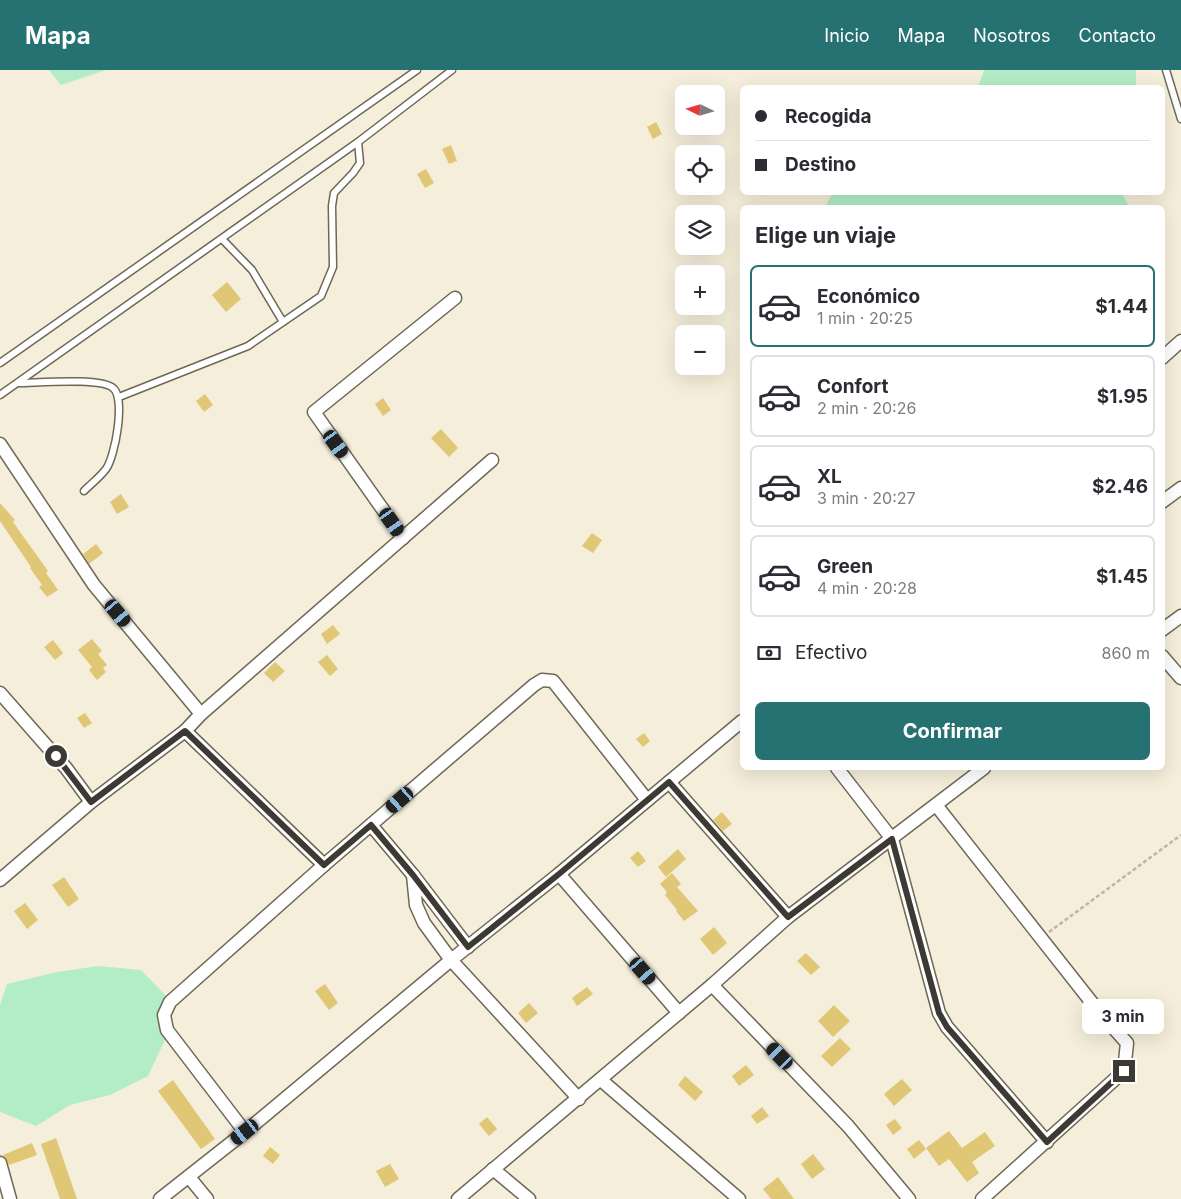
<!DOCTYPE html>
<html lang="es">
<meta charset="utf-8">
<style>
body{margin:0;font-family:Inter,sans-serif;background:#f7f7f7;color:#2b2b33;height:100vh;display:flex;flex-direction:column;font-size:19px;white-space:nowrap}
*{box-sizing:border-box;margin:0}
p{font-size:16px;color:#7c7c81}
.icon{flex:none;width:28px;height:28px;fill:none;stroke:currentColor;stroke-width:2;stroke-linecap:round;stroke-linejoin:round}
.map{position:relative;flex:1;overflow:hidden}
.details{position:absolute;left:740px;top:135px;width:425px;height:565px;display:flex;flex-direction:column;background:#fff;border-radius:8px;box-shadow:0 5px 20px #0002}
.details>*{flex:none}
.hud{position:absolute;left:740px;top:15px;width:425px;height:110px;border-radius:8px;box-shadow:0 5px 20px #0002;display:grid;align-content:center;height:110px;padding:0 15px;background:#fff}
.needle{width:32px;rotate:275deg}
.fabs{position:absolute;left:675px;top:15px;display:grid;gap:10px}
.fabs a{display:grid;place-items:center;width:50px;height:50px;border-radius:8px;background:#fff;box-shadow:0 5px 20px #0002;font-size:25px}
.end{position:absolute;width:22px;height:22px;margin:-11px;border:6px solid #3d3a33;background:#fff;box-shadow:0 0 0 2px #fff}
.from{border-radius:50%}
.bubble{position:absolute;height:35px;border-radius:8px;background:#fff;box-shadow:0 5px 20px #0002;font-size:16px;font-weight:700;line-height:35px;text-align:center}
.car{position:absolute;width:15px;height:30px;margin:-15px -8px;border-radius:6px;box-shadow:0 0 4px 1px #0007;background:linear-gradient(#222 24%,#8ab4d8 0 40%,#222 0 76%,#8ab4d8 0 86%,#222 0)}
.hud b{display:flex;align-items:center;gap:18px;height:48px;font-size:19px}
.hud b+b{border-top:1px solid #e1e1e2}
.hud i{width:12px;height:12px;background:#2b2b33}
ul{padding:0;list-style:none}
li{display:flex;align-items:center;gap:15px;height:82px;margin:0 10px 8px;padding:0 5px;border:2px solid #e1e1e2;border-radius:8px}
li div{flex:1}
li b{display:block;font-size:19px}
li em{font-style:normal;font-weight:700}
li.current{border-color:#267171}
li>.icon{width:45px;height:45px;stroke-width:1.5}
h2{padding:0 15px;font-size:22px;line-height:60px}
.pay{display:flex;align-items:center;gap:12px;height:55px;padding:0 15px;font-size:19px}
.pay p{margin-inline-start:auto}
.cta{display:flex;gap:10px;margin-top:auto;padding:10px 15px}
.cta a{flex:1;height:58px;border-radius:8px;background:#267171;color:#fff;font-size:20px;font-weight:700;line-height:58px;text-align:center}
header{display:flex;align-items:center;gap:30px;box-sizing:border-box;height:70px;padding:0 25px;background:#267171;color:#fff}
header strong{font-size:24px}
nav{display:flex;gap:28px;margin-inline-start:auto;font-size:18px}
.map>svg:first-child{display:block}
.green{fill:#b3edc7}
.building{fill:#e0c776}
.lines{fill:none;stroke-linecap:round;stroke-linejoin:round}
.service-casing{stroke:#6d6856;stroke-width:9}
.minor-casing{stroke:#6d6856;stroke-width:15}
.path{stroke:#bbb6a6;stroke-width:2.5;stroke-dasharray:4 2.5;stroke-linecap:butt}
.service{stroke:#fff;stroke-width:6}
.minor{stroke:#fff;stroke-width:12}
.route{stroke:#3d3a33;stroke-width:6}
</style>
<header>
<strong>Mapa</strong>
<nav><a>Inicio</a><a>Mapa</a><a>Nosotros</a><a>Contacto</a></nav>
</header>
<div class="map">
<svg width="1181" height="1129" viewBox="0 0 1181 1129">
<rect width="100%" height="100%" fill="#f5eeda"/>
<g class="green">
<path d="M49,0h57l-45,15z"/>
<path d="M984,0h152v17h-158z"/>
<path d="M833,122l289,1 7,14h-304z"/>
<path d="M98,896l43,4 29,30 -5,40 -17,36 -38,19 -40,10 -34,21 -36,-14v-107l7,-21 50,-12z"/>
</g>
<g class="building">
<path d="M656,52l6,12 -9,5 -6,-12z"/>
<path d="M451,75l6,16 -8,3 -7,-15z"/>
<path d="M426,99l8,14 -9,5 -8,-14z"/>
<path d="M227,212l14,17 -15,13 -14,-17z"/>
<path d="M205,324l8,11 -9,7 -8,-11z"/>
<path d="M383,328l8,12 -8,6 -8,-12z"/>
<path d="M441,359l17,19 -9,9 -18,-19z"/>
<path d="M121,424l8,13 -12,7 -7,-12z"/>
<path d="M0,433l15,17 -2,2 35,49 -2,2 12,17 -11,7 -8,-10 3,-2 -12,-17 1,-1 -31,-46z"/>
<path d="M592,463l10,7 -9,13 -11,-7z"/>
<path d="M96,474l7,9 -14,11 -6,-10z"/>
<path d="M333,555l7,9 -13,10 -6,-10z"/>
<path d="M92,569l10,12 -4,3 9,11 -4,3 3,4 -9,8 -8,-10 3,-3 -14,-17z"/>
<path d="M53,570l10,13 -8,7 -11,-13z"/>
<path d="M327,585l11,14 -8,7 -12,-14z"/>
<path d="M275,592l10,9 -12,11 -9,-9z"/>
<path d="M85,643l7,10 -8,5 -7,-10z"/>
<path d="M644,663l6,8 -7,6 -7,-8z"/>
<path d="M722,742l10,12 -9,7 -10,-11z"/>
<path d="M678,779l8,10 -20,18 -8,-10z"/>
<path d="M638,781l8,10 -8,6 -8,-9z"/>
<path d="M672,803l9,11 -4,3 21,24 -14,10 -8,-10 1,-1 -12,-15 2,-3 -7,-8z"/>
<path d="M64,807l15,22 -11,8 -16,-22z"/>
<path d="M25,833l13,17 -11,9 -13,-18z"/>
<path d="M714,857l13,16 -14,12 -13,-16z"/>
<path d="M806,883l14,14 -9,8 -14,-14z"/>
<path d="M325,914l13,19 -9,7 -14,-19z"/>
<path d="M587,917l6,7 -16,12 -5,-8z"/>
<path d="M529,933l9,10 -12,10 -8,-10z"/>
<path d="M834,935l16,16 -17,16 -15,-16z"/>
<path d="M840,968l11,11 -19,18 -11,-11z"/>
<path d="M746,995l8,10 -15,11 -7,-10z"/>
<path d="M685,1006l18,16 -8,9 -17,-16z"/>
<path d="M902,1009l10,11 -18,16 -10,-12z"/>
<path d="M173,1010l42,59 -14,10 -43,-58z"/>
<path d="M762,1037l7,9 -12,8 -6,-8z"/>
<path d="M487,1047l10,12 -8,7 -10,-12z"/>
<path d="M895,1049l7,9 -9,7 -7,-10z"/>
<path d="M949,1061l13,17 23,-16 10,14 -23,16 7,11 -12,9 -18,-23 -10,7 -13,-18z"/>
<path d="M56,1068l21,61h-17l-19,-55z"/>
<path d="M919,1070l7,9 -12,10 -7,-10z"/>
<path d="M32,1073l5,12 -28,10 -6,-10z"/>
<path d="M270,1077l10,8 -7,9 -10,-8z"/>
<path d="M813,1084l12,15 -13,10 -11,-15z"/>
<path d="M390,1094l9,15 -14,8 -9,-16z"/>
<path d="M778,1107l16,22h-23l-8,-10z"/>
</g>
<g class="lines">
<defs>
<g id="service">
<path d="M1166,0l15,49"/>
<path d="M222,169l30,31 31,52"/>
<path d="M0,293l417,-293"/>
<path d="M18,313c18,0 83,-6 95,5 13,10 2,69 -7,81 -6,8 -15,15 -22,22"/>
<path d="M0,325l358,-253 94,-72"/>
<path d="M119,327l129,-51 73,-50 12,-29 -1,-61 2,-13 19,-20 7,-10 -2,-21"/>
</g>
<g id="minor">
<path d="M1162,288l19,-17"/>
<path d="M0,374l94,141 107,129"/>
<path d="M1162,432l19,-14"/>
<path d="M403,468l-89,-126 141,-114"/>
<path d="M1162,560l19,-14"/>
<path d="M1162,586l19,22"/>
<path d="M0,623l66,75 25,34"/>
<path d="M185,661l139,134"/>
<path d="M837,698l55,71 47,174 8,14 100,115"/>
<path d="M669,712l119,135"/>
<path d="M936,735l164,208 27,30 -3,28 -142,128"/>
<path d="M371,755l42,50 55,72"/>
<path d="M559,804l120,139"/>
<path d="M413,805l3,30 8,18 27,37 128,139"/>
<path d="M0,810l91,-78 94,-71 16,-17 291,-254"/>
<path d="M712,915l136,141 61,73"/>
<path d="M601,1010l138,119"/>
<path d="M245,1062l-78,-102 -3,-15 6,-13 154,-137 210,-180 8,-5 11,1 94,119"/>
<path d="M0,1093l10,36"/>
<path d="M493,1099l36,30"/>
<path d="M189,1107l18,22"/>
<path d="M160,1129l85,-67 206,-172 108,-86 183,-153"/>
<path d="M458,1129l254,-214 76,-68 196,-149"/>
</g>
</defs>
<use href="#service" class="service-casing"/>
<use href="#minor" class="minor-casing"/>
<path class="path" d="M1049,862l132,-97"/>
<use href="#service" class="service"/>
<use href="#minor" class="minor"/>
</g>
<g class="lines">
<path class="route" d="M56,686l35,46 94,-71 139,134 47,-40 42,50 55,72 91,-73 110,-92 119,135 104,-78 47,174 8,14 100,115 77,-71"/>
</g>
</svg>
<div class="fabs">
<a><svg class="needle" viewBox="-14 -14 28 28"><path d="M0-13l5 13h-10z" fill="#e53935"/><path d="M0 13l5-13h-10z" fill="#7c7c81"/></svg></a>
<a><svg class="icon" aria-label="locate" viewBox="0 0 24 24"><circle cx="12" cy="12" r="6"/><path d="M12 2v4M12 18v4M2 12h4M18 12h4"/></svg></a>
<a><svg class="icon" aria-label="layers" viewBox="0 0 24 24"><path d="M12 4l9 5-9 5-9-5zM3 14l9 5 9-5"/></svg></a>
<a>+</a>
<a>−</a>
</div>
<i class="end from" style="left:56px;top:686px"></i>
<i class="end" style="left:1124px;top:1001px"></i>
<div class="bubble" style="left:1082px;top:929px;width:82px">3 min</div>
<i class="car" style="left:336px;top:374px;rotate:144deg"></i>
<i class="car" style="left:392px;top:452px;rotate:145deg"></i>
<i class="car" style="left:118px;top:543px;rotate:140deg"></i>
<i class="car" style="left:400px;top:730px;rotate:229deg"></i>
<i class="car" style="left:643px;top:901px;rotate:139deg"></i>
<i class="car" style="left:780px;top:986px;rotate:316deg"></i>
<i class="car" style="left:245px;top:1062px;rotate:232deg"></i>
<div class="hud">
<b><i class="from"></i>Recogida</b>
<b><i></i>Destino</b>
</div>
<section class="details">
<h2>Elige un viaje</h2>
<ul>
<li class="current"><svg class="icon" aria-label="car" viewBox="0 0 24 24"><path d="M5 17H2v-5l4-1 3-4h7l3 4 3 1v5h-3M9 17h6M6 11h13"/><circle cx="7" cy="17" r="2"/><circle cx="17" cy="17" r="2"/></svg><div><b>Económico</b><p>1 min · 20:25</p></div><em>$1.44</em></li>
<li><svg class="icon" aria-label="car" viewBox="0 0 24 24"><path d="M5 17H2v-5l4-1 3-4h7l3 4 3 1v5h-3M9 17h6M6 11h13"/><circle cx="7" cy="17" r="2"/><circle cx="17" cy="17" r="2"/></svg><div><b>Confort</b><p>2 min · 20:26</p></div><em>$1.95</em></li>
<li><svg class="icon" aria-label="car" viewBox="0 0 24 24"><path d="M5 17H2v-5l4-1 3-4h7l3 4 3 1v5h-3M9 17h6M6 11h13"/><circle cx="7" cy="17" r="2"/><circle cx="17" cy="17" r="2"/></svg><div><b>XL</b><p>3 min · 20:27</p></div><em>$2.46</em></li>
<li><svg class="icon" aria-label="car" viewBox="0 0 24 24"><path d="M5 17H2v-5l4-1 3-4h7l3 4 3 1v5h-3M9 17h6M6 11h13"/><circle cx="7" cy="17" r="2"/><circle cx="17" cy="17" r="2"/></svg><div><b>Green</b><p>4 min · 20:28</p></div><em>$1.45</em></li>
</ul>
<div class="pay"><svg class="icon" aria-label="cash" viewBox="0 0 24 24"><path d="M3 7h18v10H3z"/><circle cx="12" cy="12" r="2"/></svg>Efectivo<p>860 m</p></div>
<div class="cta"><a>Confirmar</a></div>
</section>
</div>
